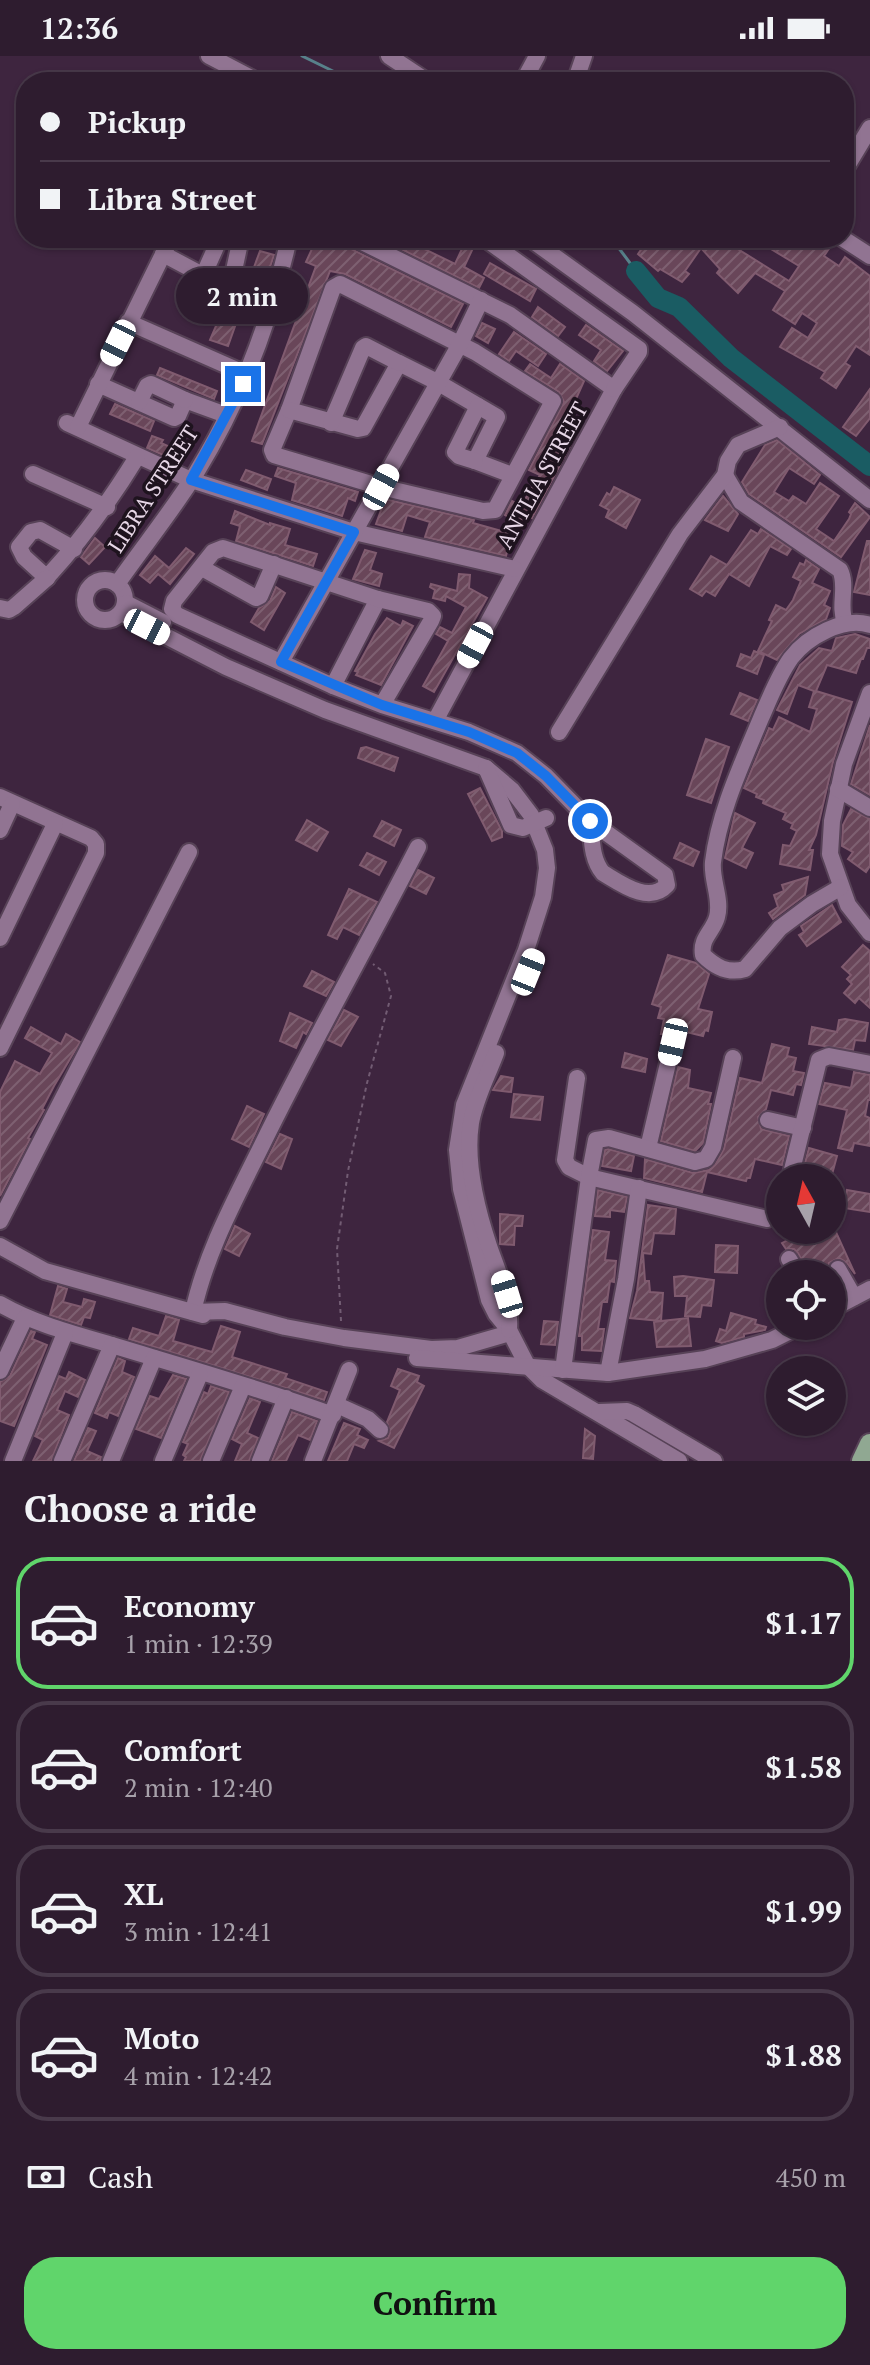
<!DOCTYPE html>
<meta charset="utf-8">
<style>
body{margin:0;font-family:"PT Serif",serif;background:#362537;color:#f1f3f6;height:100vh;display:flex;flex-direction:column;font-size:30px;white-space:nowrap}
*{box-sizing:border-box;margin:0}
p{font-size:26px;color:#a7a1aa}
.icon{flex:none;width:44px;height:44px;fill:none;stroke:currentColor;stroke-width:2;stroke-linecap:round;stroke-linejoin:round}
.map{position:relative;height:1405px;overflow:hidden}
.details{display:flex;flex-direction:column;background:#2e1c2f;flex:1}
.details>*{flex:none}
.banner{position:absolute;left:16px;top:16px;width:838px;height:176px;border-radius:32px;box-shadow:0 2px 6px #0004,0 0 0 2px #493a4b;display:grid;align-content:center;height:176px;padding:0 24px;background:#2e1c2f}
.needle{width:52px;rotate:352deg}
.buttons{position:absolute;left:766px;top:1108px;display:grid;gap:16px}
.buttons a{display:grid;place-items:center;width:80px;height:80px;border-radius:50%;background:#2e1c2f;box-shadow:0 2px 6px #0004,0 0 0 2px #493a4b;font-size:40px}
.end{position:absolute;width:36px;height:36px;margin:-18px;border:10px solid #1a73e8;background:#fff;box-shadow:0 0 0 4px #fff}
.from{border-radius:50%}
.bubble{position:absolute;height:56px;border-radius:28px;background:#2e1c2f;box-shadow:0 2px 6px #0004,0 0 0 2px #493a4b;font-size:26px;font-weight:700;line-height:56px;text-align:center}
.car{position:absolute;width:24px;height:48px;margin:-24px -12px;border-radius:10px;box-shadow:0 0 6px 2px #0007;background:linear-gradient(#fff 24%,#345 0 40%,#fff 0 76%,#345 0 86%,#fff 0)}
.banner b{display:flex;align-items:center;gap:28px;height:76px;font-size:30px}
.banner b+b{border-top:2px solid #493a4b}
.banner i{width:20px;height:20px;background:#f1f3f6}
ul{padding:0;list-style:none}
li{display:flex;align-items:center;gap:24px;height:132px;margin:0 16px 12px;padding:0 8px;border:4px solid #493a4b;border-radius:32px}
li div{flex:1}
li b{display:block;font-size:30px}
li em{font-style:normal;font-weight:700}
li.current{border-color:#60d56b}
li>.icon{width:72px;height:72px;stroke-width:1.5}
h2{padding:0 24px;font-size:36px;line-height:96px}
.pay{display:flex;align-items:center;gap:20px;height:88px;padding:0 24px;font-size:30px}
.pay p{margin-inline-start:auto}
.action{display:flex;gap:16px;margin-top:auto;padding:16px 24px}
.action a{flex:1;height:92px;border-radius:32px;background:#60d56b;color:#111;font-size:32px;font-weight:700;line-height:92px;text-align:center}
.status{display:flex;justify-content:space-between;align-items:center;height:56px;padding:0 40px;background:#2e1c2f;direction:ltr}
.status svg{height:22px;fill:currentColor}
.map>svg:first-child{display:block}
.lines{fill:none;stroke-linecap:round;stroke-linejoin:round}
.stream{stroke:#58818b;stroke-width:3}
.river{stroke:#1a5c63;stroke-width:20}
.building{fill:url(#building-hatch);stroke:#805b6f;stroke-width:2}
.minor-casing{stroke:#574257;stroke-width:20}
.major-casing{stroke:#574257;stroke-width:24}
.path{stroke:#725c73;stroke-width:2;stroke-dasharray:4 4;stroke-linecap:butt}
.minor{stroke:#917492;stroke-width:16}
.major{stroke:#90a892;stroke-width:20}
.route{stroke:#1a73e8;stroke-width:10}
.labels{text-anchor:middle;stroke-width:7;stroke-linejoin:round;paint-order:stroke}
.street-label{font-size:22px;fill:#e7d7e7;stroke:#1e131e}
</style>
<div class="status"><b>12:36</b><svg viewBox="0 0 49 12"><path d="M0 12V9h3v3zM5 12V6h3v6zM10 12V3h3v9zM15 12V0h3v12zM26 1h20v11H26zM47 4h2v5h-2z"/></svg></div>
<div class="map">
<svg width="870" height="1405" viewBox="0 0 870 1405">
<defs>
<pattern id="building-hatch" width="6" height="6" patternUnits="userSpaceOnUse" patternTransform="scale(2)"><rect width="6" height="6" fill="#694659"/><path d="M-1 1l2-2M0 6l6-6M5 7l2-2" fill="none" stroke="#7e6071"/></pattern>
</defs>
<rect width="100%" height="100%" fill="#3e253f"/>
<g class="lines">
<g class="stream">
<path d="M302,0l39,19 7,7"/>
<path d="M606,182l12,9 18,24"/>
</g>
<path class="river" d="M636,215l22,27 21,9 52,51 139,108"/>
</g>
<g class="building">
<path d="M317,182h18l14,10 114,56 -12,23 -106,-53 -15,-3 -68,173 -10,-3 64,-175 -10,-4z"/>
<path d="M402,182l53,26 12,-26h6l2,6 -11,23 20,11 -5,10 -82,-41z"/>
<path d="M649,182h77l-1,3 64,40 10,-15 -46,-28h63l14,9 -6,9 15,10 6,-9 25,19v79l-14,-9 -11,17 5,3 -14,22 -15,-10 4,-6 -45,-25 12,-19 16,10 9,-15 -15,-10 -7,11 -22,-14 12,-19 -30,-18 -17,20 -21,-20 3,-4 -19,-21 -16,23 4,3 -7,8 -22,-13 -2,2 -20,-17z"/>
<path d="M260,195l14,4 -13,39 -14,-8z"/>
<path d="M490,207l46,26 -6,12 -46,-27z"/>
<path d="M225,249l11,4 -2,4 5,2 -11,31 -18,-6z"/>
<path d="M538,251l27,20 -7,9 -26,-19z"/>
<path d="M482,267l13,6 -7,14 -12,-7z"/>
<path d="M586,269l37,26 -16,20 -13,-10 7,-11 -22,-15z"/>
<path d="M514,276l32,22 -8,12 -22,-15 -7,10 -10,-7z"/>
<path d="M530,308l21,14 9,-14 24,17 -21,47 13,7 -44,83 -7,-4 -6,24 -8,-2 -5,20 -81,-19 5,-15 -23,-7 -5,16 -26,-7 9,-25 89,21 -1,3 32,9 4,-15 -4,-2 7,-14 9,5 19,-31 -11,-5 35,-68 -5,-10 -34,-21z"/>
<path d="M160,312l57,23 -3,8 -57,-24z"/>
<path d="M870,333v29l-14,18 -13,-9z"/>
<path d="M115,348l39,17 -4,10 -40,-17z"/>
<path d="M152,380l11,4 -2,3 20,9 -4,9 -30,-13z"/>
<path d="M777,384l43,35 -6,9 -25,-16 -15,24 15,9 4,-5 13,8 14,-21 19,13 -23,33 18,12 15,-22 2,-5 -2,-2 6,-9 15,14 -29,40 -92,-63 -7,-12 23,-37z"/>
<path d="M278,412l80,24 -3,9 -7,-3 -6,18 -50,-16 4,-17 -21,-7z"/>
<path d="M246,414l25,9 -4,11 -26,-10z"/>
<path d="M614,431l26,13 -14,28 -20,-11 3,-7 -9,-5 7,-12 3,2z"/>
<path d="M723,440l15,18 -10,17 -23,-11z"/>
<path d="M235,455l35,14v-2l20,6 -5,16 32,9 -4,12 -77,-25 4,-15 -9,-3z"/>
<path d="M761,473l30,20 -4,6 -17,-9 -21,40 -20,-12 -14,22 -9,-5 -4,5 -12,-7 21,-33 16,9 24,-35 7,4z"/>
<path d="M95,482l10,9 -16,17 -8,-7z"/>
<path d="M867,485h3v54l-16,-3z"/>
<path d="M186,492l8,6 -24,30 -12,-10 -8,9 -10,-8 15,-19 14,12z"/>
<path d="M365,494l11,3 -6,17 12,4 -3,12 -26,-7z"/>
<path d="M806,504l13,9 -7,14 18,8 -6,14 6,3 -4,11 -27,15 -22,26 -19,-9 14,-30 -3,-1 7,-15 10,5 7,-10 8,-19 -8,-4 7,-14 4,2z"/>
<path d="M459,518l11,1 -1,13 18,10 -53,94 -11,-6 25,-45 -12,-7 4,-7 12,6 14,-26 -20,-11 -1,5 -12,-3 2,-8 -5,-3 1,-3 26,7z"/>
<path d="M276,531l9,6 -21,37 -13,-8 8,-14 11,-7z"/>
<path d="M387,562l14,8 2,-5 10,5 -32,59 -25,-10 2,-3 -3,-1 20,-37z"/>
<path d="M855,578l15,5v9h-3l-4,11h-2l-5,14 -29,-8 -11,26 36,11 -19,60 -17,73 -7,15h4l-3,20 -30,-6 3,-19 7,1 7,-15 -6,-3 2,-4 -10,-5 3,-6 -23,-10 1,-3 -8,-3 1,-3 -13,-6 25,-60 4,2 6,-13 31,15 7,-23 -8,-2 5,-16 -16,-6 -11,29 -10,-4 23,-45 19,-17 13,3 4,-13z"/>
<path d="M754,595l10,4 -7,19 -20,-8 4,-12 10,4z"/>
<path d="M740,637l17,7 -9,21 -17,-7z"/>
<path d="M870,669v70l-19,-11z"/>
<path d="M706,683l23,8 -18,56 -24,-8z"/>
<path d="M366,691l32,11 -4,13 -36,-13 3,-10z"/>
<path d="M480,732l22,43v6l-10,4 -24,-47z"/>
<path d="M851,753l19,10v47l-4,6 -18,-13 5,-7 -11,-6 1,-21z"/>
<path d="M735,757l20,10 -13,25 11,5 -7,15 -21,-10z"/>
<path d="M307,764l21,12 -11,19 -21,-11z"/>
<path d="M382,765l19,9 -7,16 -20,-10z"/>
<path d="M680,787l19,9 -6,14 -19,-8z"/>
<path d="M367,797l19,9 -7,13 -19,-10z"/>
<path d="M418,814l16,8 -8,16 -16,-8z"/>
<path d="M808,821l-3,18 -32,24 -4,-6 9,-6 -4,-12 10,-4 -2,-6z"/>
<path d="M349,833l28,13 -18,33 -16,-8 -6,12 -9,-4z"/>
<path d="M832,849l9,17 -34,24 -8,-11 5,-3 -3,-6z"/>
<path d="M863,889l7,6v57l-11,-10 -4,5 -11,-10 8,-9 -5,-5 4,-4 -9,-8z"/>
<path d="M668,899l28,8 13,11 -11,35 14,3 -4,19 -3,-1 -2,6 -29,-7 -9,5h-4l3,-15 -6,-1 3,-11 -9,-3z"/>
<path d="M312,915l22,11 -8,14 -22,-10z"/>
<path d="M344,954l14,7 -17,29 -13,-6z"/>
<path d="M290,957l22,10 -6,11 -3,-2 -7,16 -16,-7z"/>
<path d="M845,963l23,4 -3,18 -10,-1 -2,10 -44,-6 3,-17 25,5 2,-12z"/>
<path d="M31,971l30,17 5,-10 14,8 -26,44 -12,23 2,1 -16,28 2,1 -30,57v-104l15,-31 25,13 12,-21 -27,-15z"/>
<path d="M772,988l17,4 -2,8 9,2 -3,13 11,2 -3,12 -5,-1 -3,11 -22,-5 -5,19 -8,8 3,12 28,7 -7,29 -27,-6 -5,19h-3l-1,3 -39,-9 -5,20 -58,-14 1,-19 48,14 16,-3 6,-5 9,-16 16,-71 22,5z"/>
<path d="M625,997l22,6 -2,13 -23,-5z"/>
<path d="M678,1011l12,3 -2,18 23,5 -3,11h3l-8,39 -8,8 -34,-10z"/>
<path d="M854,1016l16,3v25h-2l-3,16 5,2v28l-16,-3 -2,8 -14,-3 9,-38 -28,-6 6,-21 26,5z"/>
<path d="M501,1020l12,2 -2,14 -18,-2z"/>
<path d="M514,1038l29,3 -3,23 -29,-3z"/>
<path d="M247,1050l17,8 -15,33 -17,-8z"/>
<path d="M280,1078l12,5 -11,30 -15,-7z"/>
<path d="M809,1092l28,8 -6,22h-30z"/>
<path d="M608,1093l26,7 -3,15 -29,-5 3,-16z"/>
<path d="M598,1134l29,7 -3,15 -14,-2v7l-15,-1z"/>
<path d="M847,1134l23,4v18l-26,-4z"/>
<path d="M648,1149l28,4 -2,25 -20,-1 -3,21 -8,-1 2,28h4l1,11 13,1 -2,28 27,-3 3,28 -34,1 -3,-25 7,-1 -31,-3 7,-27z"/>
<path d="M500,1158l23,2 -1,10h-7l-1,19 -14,-1z"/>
<path d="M235,1170l15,8 -11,22 -14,-7z"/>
<path d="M593,1174l16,2 -4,28 11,1 -2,21 -4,-1 -3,21h-5l-4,27h6l-3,22 -19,-1v-14h-3z"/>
<path d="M807,1174h28l20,44 -8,-11 -8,-5 -10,5 -1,11h-19l-11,-21 -4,-4h-8l-4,-6z"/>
<path d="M716,1189l22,1 -1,27 -22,-1z"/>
<path d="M683,1220l31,4 -3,26 -9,-1 -2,12 -15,-1 2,-20h-12l-1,-19z"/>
<path d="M58,1230l9,3 -4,13 19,5 2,-8 11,3 -5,16 -6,-1 -3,8 -31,-10z"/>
<path d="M731,1257l25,7 -1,4 11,3 -1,3 -21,4v3l-22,6 -6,-2 4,-12 6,2z"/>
<path d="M166,1260l13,4 -6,21 39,11 9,-26 19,6 -8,25 55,17 -2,4 42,14 -3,8 -195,-61 4,-11 26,8z"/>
<path d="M544,1265l14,1 -3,23 -14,-1z"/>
<path d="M31,1275l4,1 -3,7 15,6 -33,81 -14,-5v-39l10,-6z"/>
<path d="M118,1302l7,3 -3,11 12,5 -16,39 -9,-4 -2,6 -12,-5z"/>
<path d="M398,1313l21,7 -2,6 7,4 -30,62 -15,-7 9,-3 2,-5 -3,-11 13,-32 -9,-4z"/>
<path d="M69,1316l16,8 -7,17 -13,-6 -8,19 12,5 -18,46h-18l10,-21 -8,-4 24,-60 7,3z"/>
<path d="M173,1319l13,4 -25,59 -25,-9 14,-33 9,3z"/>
<path d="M211,1330l18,6 -29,69h-16l2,-4 -3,-2 5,-11 -5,-2 21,-50 4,2z"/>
<path d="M250,1342l10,4 -13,31 11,5 -9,23h-14l7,-17 -10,-5z"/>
<path d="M292,1356l25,9 -7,19 -12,-5 -12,26h-14z"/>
<path d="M344,1367l16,6 -3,6 11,5 -4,8 -10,-4 -7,17h-19z"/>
<path d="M88,1372l8,3 -9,20 14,6 -1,4h-26z"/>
<path d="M585,1373l10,7 -2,23 -10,-1z"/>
</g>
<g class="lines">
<defs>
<g id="minor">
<path d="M209,0l50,26"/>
<path d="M389,0l39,26"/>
<path d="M523,26l14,-26"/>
<path d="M575,26l9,-26"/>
<path d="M844,115l26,-43"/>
<path d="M354,182l156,77 104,74 -179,332"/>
<path d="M484,182l155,111v3l-25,37"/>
<path d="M529,182l104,75 237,187"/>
<path d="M842,182l28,18"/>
<path d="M163,198l107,57"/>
<path d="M203,220l17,-38"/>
<path d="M340,228l135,68 78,49 -58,109 -12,1 -102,-24 -107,-32 -2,-5 17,-40 44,-122z"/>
<path d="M230,233l11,-51"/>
<path d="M128,266l118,52"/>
<path d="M98,328l76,34 4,-2 7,-16 41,15"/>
<path d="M139,346l8,-16 4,-2 34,16"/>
<path d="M289,354l69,19 5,-1 36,-65 38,19 60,35 -22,44 37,14"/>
<path d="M67,367l124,57 163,52 161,37"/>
<path d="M331,367l32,-75 3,-2 33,17"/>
<path d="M78,371l93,-189"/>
<path d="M475,405l-16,-5 -4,-4 23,-46"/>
<path d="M33,418l74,33"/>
<path d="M725,419l16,27 99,68c8,16 -2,35 5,52"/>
<path d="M74,493l-34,-19 -9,2 -12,15 5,10 23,21 3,-4c35,-38 60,-73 87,-117"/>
<path d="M202,512l54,30 4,-2 14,-32"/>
<circle cx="105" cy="544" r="20"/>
<path d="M117,528c26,-37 55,-73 79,-111 44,-72 75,-153 93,-235"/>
<path d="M126,547l37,19"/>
<path d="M0,552l9,2 5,-3 33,-29"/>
<path d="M121,557l105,54 99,43 161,58 26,22 19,25 14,35 2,18 -4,29 -17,53 -62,155 -7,45 4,39 28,111 7,14 13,16 18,35 15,15 137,81"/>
<path d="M281,606l179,-318 21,-44"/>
<path d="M333,630l45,-87"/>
<path d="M870,637l-26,71 -12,57 -2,33 18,51 22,28"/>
<path d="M382,649l49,-84 2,-5 -5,-5 -50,-12 -155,-51 -10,4 -39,49 -2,8 5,6 156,71 49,19 87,27 48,21 29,23 44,45 75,54 2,10c-18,20 -47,-2 -64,-12 -12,-14 -11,-35 -13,-52"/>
<path d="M559,676l121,-198 45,-59 3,-14 10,-16 42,-18"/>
<path d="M486,712l25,57 12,3 23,-10"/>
<path d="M838,733l32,19"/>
<path d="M0,741l91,41 5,6v9l-96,195"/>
<path d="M0,774l12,-26"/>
<path d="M418,791c-51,99 -106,196 -155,296 -27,55 -57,109 -70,169l32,-1 60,16 59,11 87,11 27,-1 52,-15"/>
<path d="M841,831l-29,17 -32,24 -35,41c-17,5 -30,-2 -42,-14 -3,-17 10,-23 14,-38 5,-18 -6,-37 -4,-55 6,-50 29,-98 48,-144 9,-20 17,-42 30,-60 16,-21 53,-42 79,-33"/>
<path d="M0,882l55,-114"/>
<path d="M496,997c-8,22 -21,46 -25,70 -6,39 6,87 18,123 10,29 22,53 20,84"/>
<path d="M577,1022l-12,82 4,7 20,10 178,42 13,-5"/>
<path d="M768,1064l35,8"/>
<path d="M648,1092l25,-106"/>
<path d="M790,1122l29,-118 10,-4 41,8"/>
<path d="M0,1165l189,-369"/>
<path d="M0,1190l45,25 158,44"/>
<path d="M789,1203l9,15"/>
<path d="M838,1213l16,28"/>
<path d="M0,1248c37,21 75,30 115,42 73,22 147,43 218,69"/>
<path d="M832,1253l38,-20"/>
<path d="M417,1302l191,15 97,-14 67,-19 28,-14"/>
<path d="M563,1314l26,-193 7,-37 13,-2 86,24 11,-3 7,-12 20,-89"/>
<path d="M0,1315l25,-53"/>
<path d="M608,1317l18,-94 13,-91"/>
<path d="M337,1349l31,14 12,11"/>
<path d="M599,1356l28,-1 7,3 80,47"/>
<path d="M13,1405l52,-128"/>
<path d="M62,1405l50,-116"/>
<path d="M111,1405l43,-103"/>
<path d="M163,1405l37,-87"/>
<path d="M211,1405l32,-75"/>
<path d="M260,1405l26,-63"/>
<path d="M313,1405l36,-91"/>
</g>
<path id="major" d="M862,1405l8,-17"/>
</defs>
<use href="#minor" class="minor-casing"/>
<use href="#major" class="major-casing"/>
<path class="path" d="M341,1265l-4,-72 11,-78 19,-88 24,-87 -6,-23 -12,-9"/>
<use href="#minor" class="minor"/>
<use href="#major" class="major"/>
</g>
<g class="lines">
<path class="route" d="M243,328l-52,96 163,52 -73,130 101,43 87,27 48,21 29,23 44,45"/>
</g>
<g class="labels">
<g class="street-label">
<text transform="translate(542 419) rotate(-61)" y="8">ANTLIA STREET</text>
<text transform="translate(153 433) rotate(-57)" y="8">LIBRA STREET</text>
</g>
</g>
</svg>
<div class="buttons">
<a><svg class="needle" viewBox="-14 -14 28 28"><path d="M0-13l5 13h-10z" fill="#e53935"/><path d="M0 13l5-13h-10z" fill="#a7a1aa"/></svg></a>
<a><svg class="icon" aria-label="locate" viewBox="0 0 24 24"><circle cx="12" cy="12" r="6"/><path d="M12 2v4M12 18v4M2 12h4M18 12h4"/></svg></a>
<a><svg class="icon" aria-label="layers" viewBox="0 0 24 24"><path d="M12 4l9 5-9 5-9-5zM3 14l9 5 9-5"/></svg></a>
</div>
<i class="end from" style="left:590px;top:765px"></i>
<i class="end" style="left:243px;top:328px"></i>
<div class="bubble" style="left:176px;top:212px;width:132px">2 min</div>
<i class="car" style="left:118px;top:287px;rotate:206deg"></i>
<i class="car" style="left:381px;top:431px;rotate:28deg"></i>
<i class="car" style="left:147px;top:571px;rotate:117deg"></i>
<i class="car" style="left:475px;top:589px;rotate:208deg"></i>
<i class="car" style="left:528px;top:916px;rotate:22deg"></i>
<i class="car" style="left:673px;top:986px;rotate:193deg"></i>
<i class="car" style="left:507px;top:1238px;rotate:343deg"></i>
<div class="banner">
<b><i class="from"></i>Pickup</b>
<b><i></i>Libra Street</b>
</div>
</div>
<section class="details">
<h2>Choose a ride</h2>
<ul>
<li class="current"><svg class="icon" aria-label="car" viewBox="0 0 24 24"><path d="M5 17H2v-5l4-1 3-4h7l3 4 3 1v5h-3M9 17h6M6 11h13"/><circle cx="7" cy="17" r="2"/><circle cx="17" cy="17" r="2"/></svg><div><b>Economy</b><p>1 min · 12:39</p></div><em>$1.17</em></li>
<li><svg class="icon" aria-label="car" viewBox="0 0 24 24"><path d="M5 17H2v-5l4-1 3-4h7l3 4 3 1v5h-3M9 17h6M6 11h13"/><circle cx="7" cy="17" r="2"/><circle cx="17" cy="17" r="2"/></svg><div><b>Comfort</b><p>2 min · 12:40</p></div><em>$1.58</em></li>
<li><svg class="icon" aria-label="car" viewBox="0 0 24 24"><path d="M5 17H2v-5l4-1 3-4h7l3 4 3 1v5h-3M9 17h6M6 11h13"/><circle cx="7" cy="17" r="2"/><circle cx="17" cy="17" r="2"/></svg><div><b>XL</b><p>3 min · 12:41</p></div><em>$1.99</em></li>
<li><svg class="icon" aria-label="car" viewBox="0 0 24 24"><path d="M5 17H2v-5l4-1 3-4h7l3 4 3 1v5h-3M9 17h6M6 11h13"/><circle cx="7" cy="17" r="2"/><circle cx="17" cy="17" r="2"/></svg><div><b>Moto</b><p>4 min · 12:42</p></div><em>$1.88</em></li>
</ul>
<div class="pay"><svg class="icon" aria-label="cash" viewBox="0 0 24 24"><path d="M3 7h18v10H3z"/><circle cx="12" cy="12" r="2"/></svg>Cash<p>450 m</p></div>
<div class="action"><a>Confirm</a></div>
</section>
